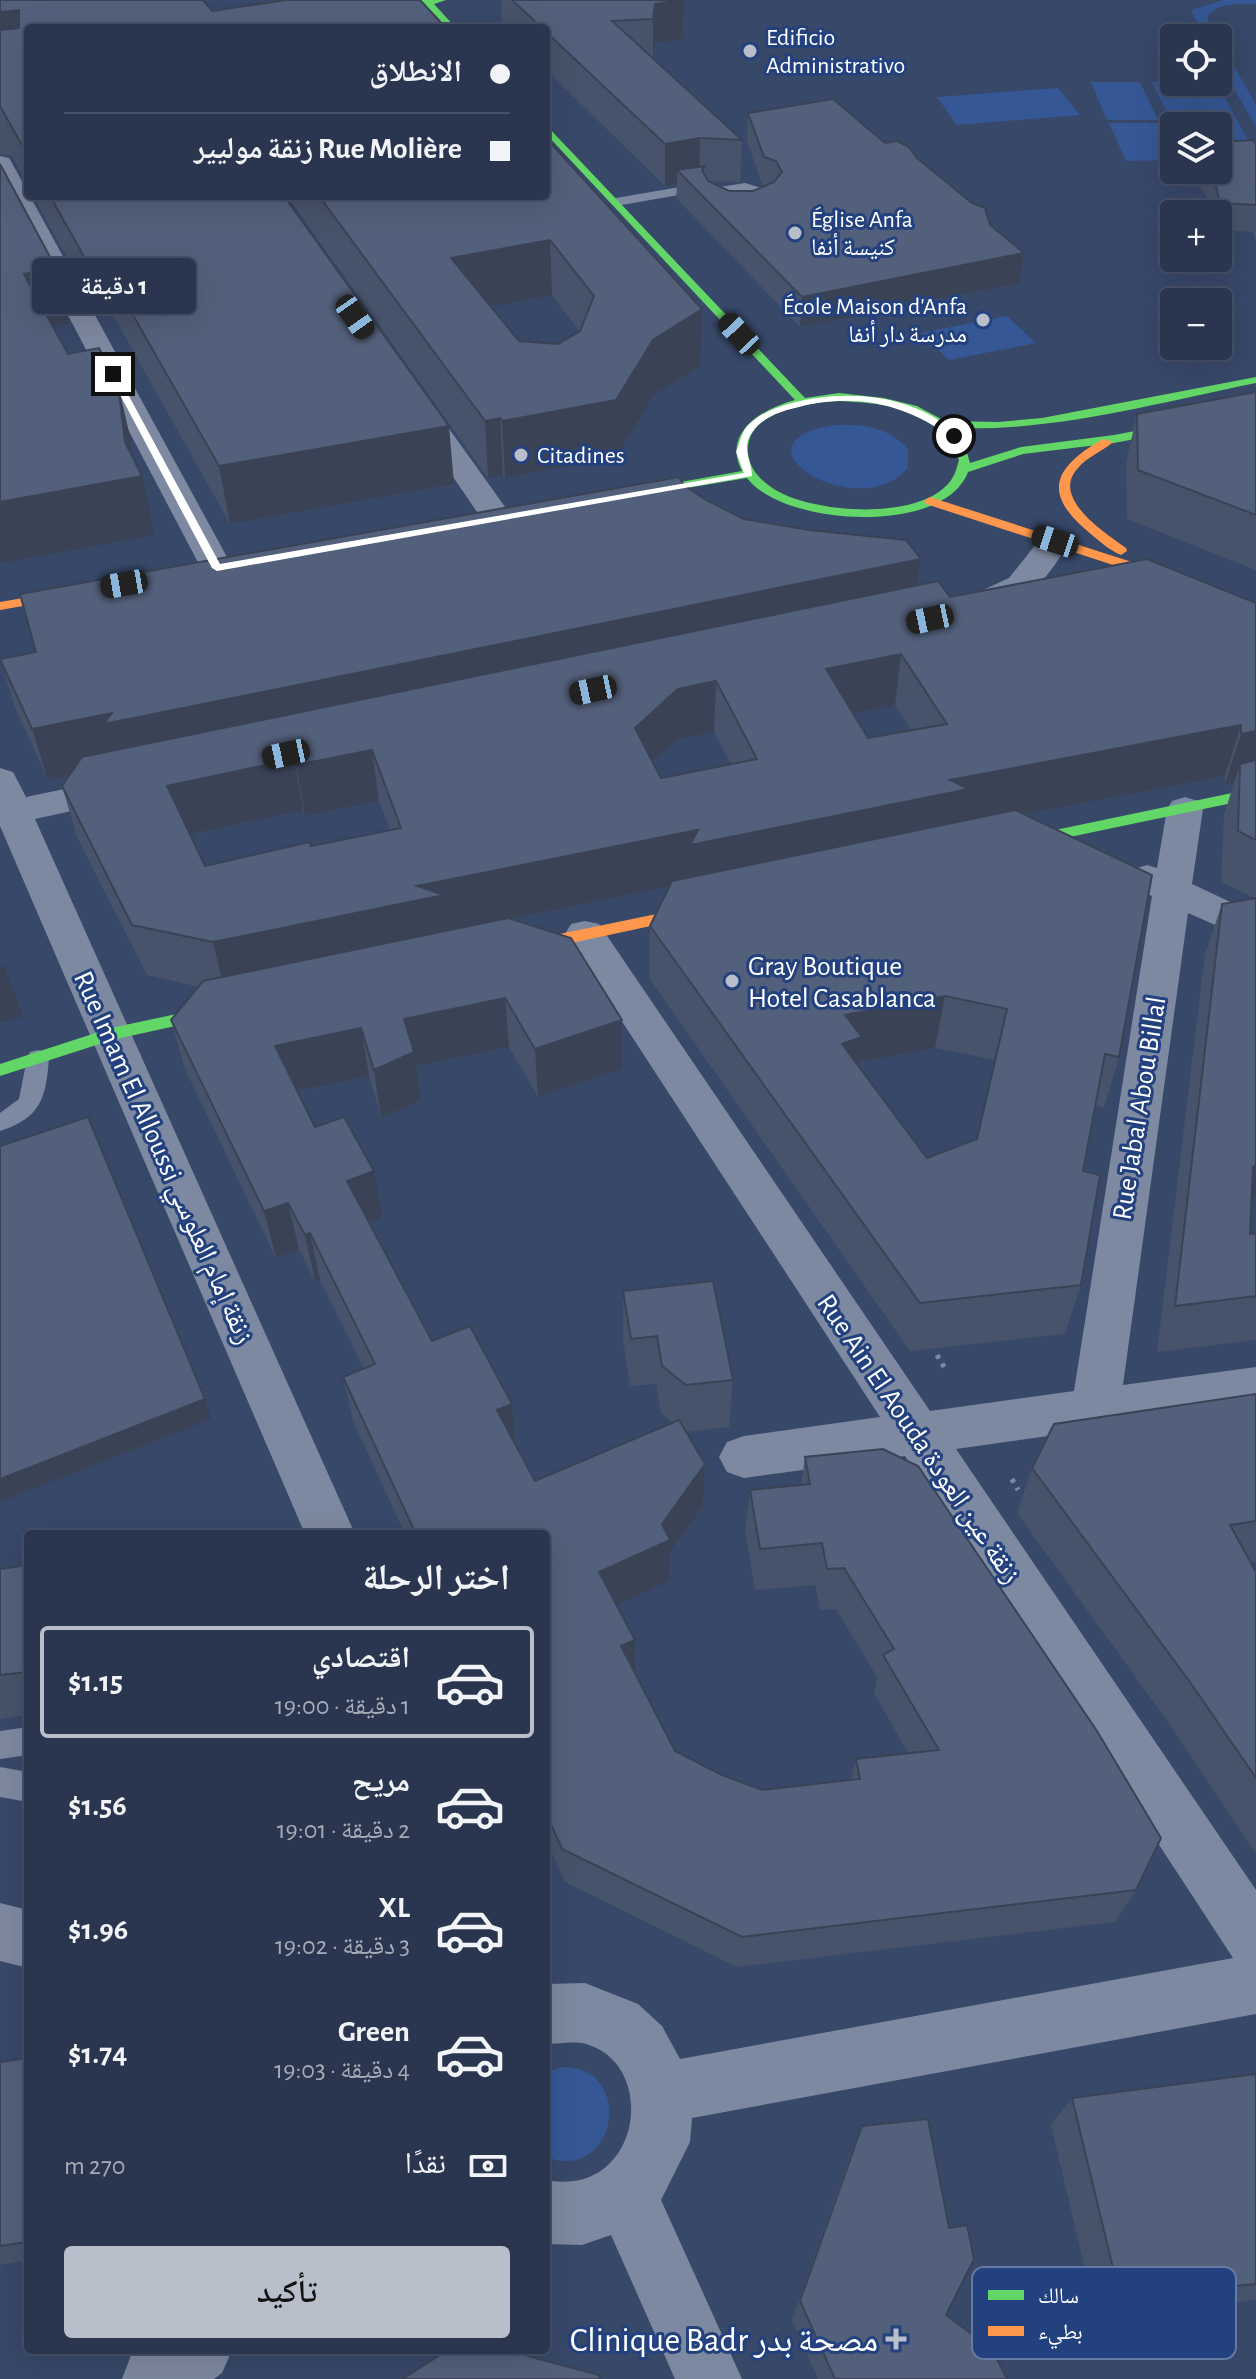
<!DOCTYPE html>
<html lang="ar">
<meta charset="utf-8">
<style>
body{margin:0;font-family:"Alegreya Sans","Noto Naskh Arabic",sans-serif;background:#364159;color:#f1f3f6;direction:rtl;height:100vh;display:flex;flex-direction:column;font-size:30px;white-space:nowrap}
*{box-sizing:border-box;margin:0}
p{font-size:26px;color:#a5abb7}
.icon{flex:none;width:44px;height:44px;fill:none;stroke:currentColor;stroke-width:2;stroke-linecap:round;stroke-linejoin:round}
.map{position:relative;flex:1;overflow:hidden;direction:ltr}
.sheet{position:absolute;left:24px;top:1530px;width:526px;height:824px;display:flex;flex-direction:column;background:#2a364f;border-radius:8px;box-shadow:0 8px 32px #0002,0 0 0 2px #465066;direction:rtl}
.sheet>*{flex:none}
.guide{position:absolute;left:24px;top:24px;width:526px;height:176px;border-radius:8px;box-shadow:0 8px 32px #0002,0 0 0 2px #465066;direction:rtl;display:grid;align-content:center;height:176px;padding:0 40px;background:#2a364f}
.buttons{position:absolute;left:1160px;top:24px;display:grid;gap:16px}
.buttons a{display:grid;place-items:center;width:72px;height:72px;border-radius:8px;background:#2a364f;box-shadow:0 8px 32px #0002,0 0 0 2px #465066;font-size:40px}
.end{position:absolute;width:36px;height:36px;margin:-18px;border:10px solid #fff;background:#111;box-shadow:0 0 0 4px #111}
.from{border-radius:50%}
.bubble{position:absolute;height:56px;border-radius:8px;background:#2a364f;box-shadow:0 8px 32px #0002,0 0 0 2px #465066;font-size:26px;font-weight:600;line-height:56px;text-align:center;direction:rtl}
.car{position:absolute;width:24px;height:48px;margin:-24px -12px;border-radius:10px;box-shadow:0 0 6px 2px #0007;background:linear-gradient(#222 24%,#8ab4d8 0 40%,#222 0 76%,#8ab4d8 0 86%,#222 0)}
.guide b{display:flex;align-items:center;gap:28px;height:76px;font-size:30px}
.guide b+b{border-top:2px solid #465066}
.guide i{width:20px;height:20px;background:#f1f3f6}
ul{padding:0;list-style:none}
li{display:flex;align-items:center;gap:24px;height:112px;margin:0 16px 12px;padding:0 24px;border:4px solid transparent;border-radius:8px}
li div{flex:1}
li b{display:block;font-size:30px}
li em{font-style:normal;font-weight:600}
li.on{border-color:#b9bfca}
li>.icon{width:72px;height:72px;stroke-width:1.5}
h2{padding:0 40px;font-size:36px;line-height:96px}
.pay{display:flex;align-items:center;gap:20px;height:88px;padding:0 40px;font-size:30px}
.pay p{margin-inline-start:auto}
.cta{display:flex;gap:16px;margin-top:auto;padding:16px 40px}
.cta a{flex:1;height:92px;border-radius:8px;background:#b9bfca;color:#111;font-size:32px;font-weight:600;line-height:92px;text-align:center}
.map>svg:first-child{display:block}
.green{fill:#365795}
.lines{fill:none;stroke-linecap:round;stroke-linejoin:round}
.path{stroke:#7d89a0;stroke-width:5;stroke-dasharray:4 6;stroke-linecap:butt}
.lane{fill:#7d89a0;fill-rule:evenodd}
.street{fill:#7d89a0;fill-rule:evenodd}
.fast{fill:#63d668;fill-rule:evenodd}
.slow{fill:#ff974d;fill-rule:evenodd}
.wall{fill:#47536a;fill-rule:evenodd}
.shaded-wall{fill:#3a4356}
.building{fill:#53607b;stroke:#3a4356;stroke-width:2;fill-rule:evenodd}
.route{fill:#fff}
.poi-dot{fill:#b9bfca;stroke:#23417e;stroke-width:3}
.labels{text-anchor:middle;stroke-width:6;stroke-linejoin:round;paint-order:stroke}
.far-poi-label{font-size:24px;fill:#fff;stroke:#23417e;text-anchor:start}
.poi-label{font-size:28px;fill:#fff;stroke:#23417e;text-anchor:start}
.street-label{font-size:28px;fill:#fff;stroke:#23417e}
.near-poi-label{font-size:34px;fill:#fff;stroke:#23417e;text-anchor:end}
.key{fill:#23417e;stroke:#657aa5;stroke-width:2}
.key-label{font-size:22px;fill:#fff}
</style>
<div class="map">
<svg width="1256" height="2379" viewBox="0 0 1256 2379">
<rect width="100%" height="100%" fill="#384869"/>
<g class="green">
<path d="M1223,0h33v4c-15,0 -42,-2 -49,14l49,87v22l-38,-66v-23h-13l-14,-28z"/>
<path d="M1091,82h49l18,38h-51z"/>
<path d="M1152,82h64l33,60h-31v-16l-44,1z"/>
<path d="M1058,88l22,27 -123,10 -20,-28z"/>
<path d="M1109,123h50l15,37 -48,1z"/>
<path d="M1007,316l29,27 -87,17 -28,-27z"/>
<path d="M836,425c26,-1 56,3 72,25v18c-50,59 -187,-27 -72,-43z"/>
<path d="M562,2067c75,0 54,117 -16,90v-85z"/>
</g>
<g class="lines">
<g class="path">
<path d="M937,1355l10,17"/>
<path d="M1012,1479l6,11"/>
</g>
<g class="lane">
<path d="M709,182l5,1v5l31,-5 27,8 6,11c-17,19 -62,24 -74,-3l9,-10 -97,17 -7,-4 7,-4zM744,191l18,6 2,4c-15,11 -33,11 -46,-1l5,-6z"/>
<path d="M38,1050l8,2 3,6c-3,40 -8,60 -49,73v-18l19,-14 8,-41 3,-6z"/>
<path d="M28,1727v28l-28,4v-28z"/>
<path d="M0,1767l28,5v30l-28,-5z"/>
</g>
<g class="street">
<path d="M0,156l9,2 3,5 221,405 -5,7 -11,3 -11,-3 -5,-7 -201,-382z"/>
<path d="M417,395l10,3 81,113 5,7 -5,7 -11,2 -11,-2 -83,-121 4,-6z"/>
<path d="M1055,532l11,2 5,7c-11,16 -24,37 -39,50 -14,13 -56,29 -75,25l-4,-7 4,-7 52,-24 35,-44z"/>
<path d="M0,768l13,4 13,25 101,-21 13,4 5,8 -5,8 -105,23 320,715h-50l-305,-708z"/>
<path d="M1185,797l13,4 5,8 -11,75 64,30v29l-68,-30 -65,472 133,-18v40l-300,42 300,441v124l-564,104 -2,24 -29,58 81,179h-67l-64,-144 -29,10 -36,-1v-64c94,18 113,-112 43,-135 -12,-5 -30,-1 -43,-1v-60l39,-1 53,21 24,22 18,33 553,-101 -328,-502 -161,22 -17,-6 -8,-15 8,-15 17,-6 136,-19 -315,-483 6,-10 14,-3 14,3 331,487 144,-20 78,-495 -18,-9 -6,-9 6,-9 13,-4 10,3 10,-59 5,-8z"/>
<path d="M0,1903l28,7v58l-28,-7z"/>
<path d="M139,2350h93l-10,23 -8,6h-92l9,-24z"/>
</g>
<g class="fast">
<path d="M446,0l-12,4 22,24h-9l-22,-23 -139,23h-20l155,-28z"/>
<path d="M546,125l259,273 34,-5 45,5 33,8 28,15 53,1 44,-4 214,-41v6c-100,20 -201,49 -303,45l12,18 5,17 51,-16 93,-12 142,-27v8l-142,27 -91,11 -55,18c-24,64 -185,54 -221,6l-126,21v-6l4,-1 117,-21c-20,-38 19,-62 53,-71l-249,-266zM839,401c52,3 97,6 120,59 -2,6 -3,12 -6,17 -26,46 -145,37 -182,10 -12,-8 -22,-20 -23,-34 -3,-43 61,-50 91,-52z"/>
<path d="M1256,788v10l-248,52 -8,-5 8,-5z"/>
<path d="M228,1003l8,6 -2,4 -122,27 -112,36v-12l111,-36z"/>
</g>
<g class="slow">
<path d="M1103,439l10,3c-11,10 -25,14 -35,26 -28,30 26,64 48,80l1,3 -6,4c-13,-5 -25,-17 -36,-26 -45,-39 -27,-64 18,-90z"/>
<path d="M930,497l239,77 87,35v9l-97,-38 -233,-76 -2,-3z"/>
<path d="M81,588l7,4 -2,3 -86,15v-8z"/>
<path d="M710,903l8,5 -2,4 -205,44 -8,-6 8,-6z"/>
</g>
</g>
<g class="wall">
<path d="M0,0l212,11 208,-11 -392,28v158l-16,-30 -12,-2z"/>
<path d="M501,0h183l-1,39 -28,4 -2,15 89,82 -2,42 -32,-1 21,10h24l11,-5 -2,-1 -15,-44 1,-28 137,30 31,14 74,68 29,58 -219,44 -124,-129 1,-14 -12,2 -119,-116v-42l-44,-1z"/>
<path d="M1256,144v99l-3,-11 -35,-2v-16h-8l-3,-16 -18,-28h29z"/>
<path d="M33,196h251l170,288 -224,40 -117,-209 -13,2z"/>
<path d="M287,196h259l154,170 -47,30 -36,61 -112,21 -2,-2 -15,2zM552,295l27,36 -21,13 -39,-3 -28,-34z"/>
<path d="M1256,392v178l-129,-51 -1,-56 11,-49z"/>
<path d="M684,485l22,15 38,19 177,40 -4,26 33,12 306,6v594l-5,4 -1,33 6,-1v107l-99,12 48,-398 17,-50 33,-6 -34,-16 3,-67 10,-32 -9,1v-8l-200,38 94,243 -15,51 -9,-2 -12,65 -2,114 -16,49 -155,17 -261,-373 1,-52 20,-40 -159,33 111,101v49l-84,28 -29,-50 -93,19 5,34 -40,18 -12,-42 -72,16 18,35 67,91 -12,5 62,118 80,63 4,41 19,36 138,-58 -12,-10 -5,-29 -26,2 -7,-47v-48l110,89 -4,47 -43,5 19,32 -2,43 -33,45 -1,29 -53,24 19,68 40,78 47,24 40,15 89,-10 5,-21 52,-6 -34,-60 3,-16 -41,-68 -16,1 -5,-25 -60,5 -10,-58 5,-42 51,-5 4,-28 331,433 -21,32 -378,45 -172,-85 -19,-41v-307h-141l-52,-113 -10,-44 21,-8 -44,-89 -5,2 -16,-33 -23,9 -91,-189 -14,-49 28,-33 -52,-12 -70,-138 -15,-51 7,-10 -21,4 -32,-70 -16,-51 36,-7zM895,705l16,25 -43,8 -15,-25zM714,732l17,32 -70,14 -8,-16 24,-22zM379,801l11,29 -185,36 -15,-31 113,-25 2,6zM935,1048l60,12 -18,79 -50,19 -69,-92 1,-4z"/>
<path d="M1256,1394v168h-5l5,10v280l-2,-1 -86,-129 -151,-209 15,-45z"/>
<path d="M28,1565v150l-28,4v-150z"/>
<path d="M28,2058v202l-28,5v-203z"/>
<path d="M1256,2074v226l-160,16 -45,-191 21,-27z"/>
<path d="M862,2126l84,189 61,64h-189l-26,-59 59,-168z"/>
</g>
<g class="shaded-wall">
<path d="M684,0l-1,39 -28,4 -2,15v-39l2,-15z"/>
<path d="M19,10l9,41 -28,13v-52z"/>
<path d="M700,138l-1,42 -22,-10v14l-12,2v-42z"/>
<path d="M550,240l2,55 -97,19 -4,-56z"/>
<path d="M1024,253l-5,30 -219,44 2,-30z"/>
<path d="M101,259l12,56 -13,2 -13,-55z"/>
<path d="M56,268l13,55 -31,7 -14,-56z"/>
<path d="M702,309l-2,57 -47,30 -36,61 -112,21 -3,-57 151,-81z"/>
<path d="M118,384l13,57 4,37 7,-2 13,59 -155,28v-61l125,-60z"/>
<path d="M500,418l3,58 -15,2 -3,-57z"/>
<path d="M449,426l5,58 -224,40 -11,-58z"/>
<path d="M921,559l-7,50 -866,171 -16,-51 80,-16z"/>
<path d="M901,654l-6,51 -74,15 5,-51z"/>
<path d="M716,681l-2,51 -37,8 -42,38v-50l43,-39z"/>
<path d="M1241,725l-16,51 -263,50 -515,106 -222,60 -12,-50 204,-56 533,-106z"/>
<path d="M1256,731v48l-16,-15 -6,19 -9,1 16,-50z"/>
<path d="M372,750l7,51 -74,15 -9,-51z"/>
<path d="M294,759l9,51 -124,27 -12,-51z"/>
<path d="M4,965l19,52 -23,6v-56z"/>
<path d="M945,996l-10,52 -76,14 -4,26 -20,7 10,-80z"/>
<path d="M505,998l4,49 -93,19 5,34 -40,18 -7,-48 30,-51z"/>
<path d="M622,1020v49l-84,28 -3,-48z"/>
<path d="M361,1028l8,48 -84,18 -10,-48z"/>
<path d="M1256,1165v32l-23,19 20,-49z"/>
<path d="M374,1171l8,47 -26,10 -9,-47z"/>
<path d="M288,1203l11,46 -23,9 -12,-47z"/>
<path d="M310,1233l10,47 -5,2 -10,-47z"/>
<path d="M205,1399l6,20 -211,83v-23z"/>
<path d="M512,1404l4,44 -19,-38z"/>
<path d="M705,1464l-2,43 -33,45 -1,29 -69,32 -1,-41 63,-48z"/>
<path d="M635,1640v39l-14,-33z"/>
</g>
<g class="building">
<path d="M0,0h203l9,11 75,-11h133l26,28h-418v128l-28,-50v-76l19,-2v-18l-19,2z"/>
<path d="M512,0h169l-26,4 -2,15 -41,2 130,119 -42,-2 -35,6 -119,-112v-4h-4z"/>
<path d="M833,99l52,44 12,-2 12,6 7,10 56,46 13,5 5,17 34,28 -222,44 -125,-127 28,-4 -3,4 6,11 21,10h24l21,-9 8,-10 -6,-11 -12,-4 -16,-44z"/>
<path d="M546,138l156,171 -49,31 -37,60 -114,21 -2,-3 -15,3 -166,-225h227zM550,240l44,56 -14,35 -22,13 -39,-3 -68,-83z"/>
<path d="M1253,140l3,4v61l-36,-2 -8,-33h6v-28z"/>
<path d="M0,164l56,104 -32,6 44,80 31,-6 19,36 7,58 17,34 -142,26z"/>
<path d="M50,196h234l165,230 -230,40 -118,-207 -14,3z"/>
<path d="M1256,392v123l-118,-45 -1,-56z"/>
<path d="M679,477l5,8 22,15 38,19 65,11 97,10 15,19 -817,165 8,-11 -80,16 -32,-70 36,-7 -16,-58z"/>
<path d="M1147,559l109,44v128l-15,3v-9l-291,55 19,9 -279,56 8,-15 -281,56 27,9 -231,47 -81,-17 -70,-139 20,-29 856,-176 12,16zM901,654l46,70 -79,14 -42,-69zM716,681l41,78 -96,19 -26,-50 43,-39zM372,750l29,78 -90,18 -1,-4 -105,24 -38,-80 127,-27 2,6z"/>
<path d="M1256,760v80l-18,-9 2,-67z"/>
<path d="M1015,810l137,65 -33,182 -14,-3 -22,117 17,4 -19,110 -161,18 -270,-377 22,-45zM945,996l62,13 -30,130 -50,19 -85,-114 20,-7 -17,-22z"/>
<path d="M1256,898v267l-3,2 -3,67 6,-1v63l-81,10 47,-402z"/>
<path d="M508,918l63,20 51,82 -87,29 -30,-51 -101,21 10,33 -40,18 -13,-42 -86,18 40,81 29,-10 30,54 -27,10 85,160 38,-15 42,78 -15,6 38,71 144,-61 26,44 -43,60 8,16 -71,32 36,68 -14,6 54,105 47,24 40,15 98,-11 -4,-20 83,-9 -56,-95 11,-6 -50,-81 -17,1 -5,-26 -62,6 -10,-59 60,-6 -5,-27 78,-8 35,17 179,265 64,107 -25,52 -394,47 -180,-88 -16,-36v-279h-130l-73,-157 32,-13 -65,-131 -5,2 -17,-32 -24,8 -93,-191 32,-39z"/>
<path d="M88,1117l117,282 -205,80v-333z"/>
<path d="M713,1281l20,99 -47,5 -24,-19 -5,-30 -26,3 -8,-48z"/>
<path d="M1256,1394v127l-26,4 26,47v206l-66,-96 -158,-214 22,-44z"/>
<path d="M28,1565v107l-28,3v-106z"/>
<path d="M28,2058v184l-28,4v-184z"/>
<path d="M1256,2074v210l-136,13 -48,-199z"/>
<path d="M928,2119l21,109 18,-3 7,34 -28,56 46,34 15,30h-172l-35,-78 62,-175z"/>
<path d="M448,2350h57l94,25 1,4h-198z"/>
</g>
<path class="route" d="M113,372l4,2 103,190 524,-91 -8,-21c3,-7 5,-17 9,-23 9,-13 29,-21 43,-25 56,-16 127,-11 171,32l-8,2c-44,-35 -101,-46 -156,-30 -14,3 -33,10 -42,23 -13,17 -1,29 -1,45l-535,95 -5,-3 -103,-194z"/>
<g class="poi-dot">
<circle cx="750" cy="51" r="8"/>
<circle cx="795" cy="233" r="8"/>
<circle cx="983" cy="320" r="8"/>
<circle cx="521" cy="455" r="8"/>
<circle cx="732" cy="981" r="8"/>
<path d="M892 2327h8v8h8v8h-8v8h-8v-8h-8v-8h8z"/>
</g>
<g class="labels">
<g class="far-poi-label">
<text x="766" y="45">Edificio<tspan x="766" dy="28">Administrativo</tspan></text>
<text x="811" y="227">Église Anfa<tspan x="811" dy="28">كنيسة أنفا</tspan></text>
<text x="967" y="314" text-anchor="end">École Maison d'Anfa<tspan x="967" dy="28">مدرسة دار أنفا</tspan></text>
<text x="537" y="463">Citadines</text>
</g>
<g class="poi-label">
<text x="748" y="975">Gray Boutique<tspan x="748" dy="32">Hotel Casablanca</tspan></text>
</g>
<g class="street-label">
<text transform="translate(1138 1108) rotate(-81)" y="10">Rue Jabal Abou Billal</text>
<text transform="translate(165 1157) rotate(66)" y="10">Rue Imam El Alloussi زنقة إمام العلوسي</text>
<text transform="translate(920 1438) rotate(56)" y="10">Rue Ain El Aouda زنقة عين العودة</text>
</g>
<g class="near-poi-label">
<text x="878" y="2351">Clinique Badr مصحة بدر</text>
</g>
</g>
<rect x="972" y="2267" width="264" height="92" rx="12" class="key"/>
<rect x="988" y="2290" width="36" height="10" fill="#63d668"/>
<rect x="988" y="2326" width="36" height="10" fill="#ff974d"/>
<g class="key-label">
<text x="1038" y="2303">سالك</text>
<text x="1038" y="2339">بطيء</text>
</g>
</svg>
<div class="buttons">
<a><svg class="icon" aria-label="locate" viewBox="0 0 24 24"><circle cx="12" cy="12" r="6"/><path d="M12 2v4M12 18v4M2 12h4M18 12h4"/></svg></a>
<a><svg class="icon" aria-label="layers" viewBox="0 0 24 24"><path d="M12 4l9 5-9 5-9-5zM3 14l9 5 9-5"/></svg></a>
<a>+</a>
<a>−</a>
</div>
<i class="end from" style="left:954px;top:436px"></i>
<i class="end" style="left:113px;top:374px"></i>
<div class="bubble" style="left:32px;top:258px;width:164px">1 دقيقة</div>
<i class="car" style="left:355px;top:317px;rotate:145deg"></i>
<i class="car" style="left:739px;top:334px;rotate:317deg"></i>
<i class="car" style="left:1055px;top:541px;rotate:288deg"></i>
<i class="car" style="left:124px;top:584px;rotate:260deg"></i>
<i class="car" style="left:930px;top:619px;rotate:258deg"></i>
<i class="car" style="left:593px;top:690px;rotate:258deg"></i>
<i class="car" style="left:286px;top:754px;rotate:258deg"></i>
<div class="guide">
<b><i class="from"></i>الانطلاق</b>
<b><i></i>Rue Molière زنقة موليير</b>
</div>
<section class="sheet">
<h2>اختر الرحلة</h2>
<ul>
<li class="on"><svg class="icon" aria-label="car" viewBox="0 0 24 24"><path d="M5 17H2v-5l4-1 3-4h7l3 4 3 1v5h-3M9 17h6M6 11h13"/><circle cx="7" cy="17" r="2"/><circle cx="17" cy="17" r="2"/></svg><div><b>اقتصادي</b><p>1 دقيقة · 19:00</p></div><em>$1.15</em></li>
<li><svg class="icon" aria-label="car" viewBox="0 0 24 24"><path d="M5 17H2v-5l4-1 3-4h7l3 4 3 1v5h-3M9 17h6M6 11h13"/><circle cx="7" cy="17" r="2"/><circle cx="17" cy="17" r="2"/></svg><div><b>مريح</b><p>2 دقيقة · 19:01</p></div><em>$1.56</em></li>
<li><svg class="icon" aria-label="car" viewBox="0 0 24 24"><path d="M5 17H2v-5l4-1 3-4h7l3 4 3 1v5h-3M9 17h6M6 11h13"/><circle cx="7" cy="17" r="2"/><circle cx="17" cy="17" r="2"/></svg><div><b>XL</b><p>3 دقيقة · 19:02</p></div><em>$1.96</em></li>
<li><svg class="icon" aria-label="car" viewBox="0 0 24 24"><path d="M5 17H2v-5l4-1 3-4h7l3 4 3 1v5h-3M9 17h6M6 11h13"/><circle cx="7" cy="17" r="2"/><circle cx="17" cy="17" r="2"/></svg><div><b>Green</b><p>4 دقيقة · 19:03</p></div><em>$1.74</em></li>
</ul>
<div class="pay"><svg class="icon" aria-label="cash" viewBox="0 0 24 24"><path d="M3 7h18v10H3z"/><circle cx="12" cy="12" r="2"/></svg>نقدًا<p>270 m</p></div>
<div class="cta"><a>تأكيد</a></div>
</section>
</div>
